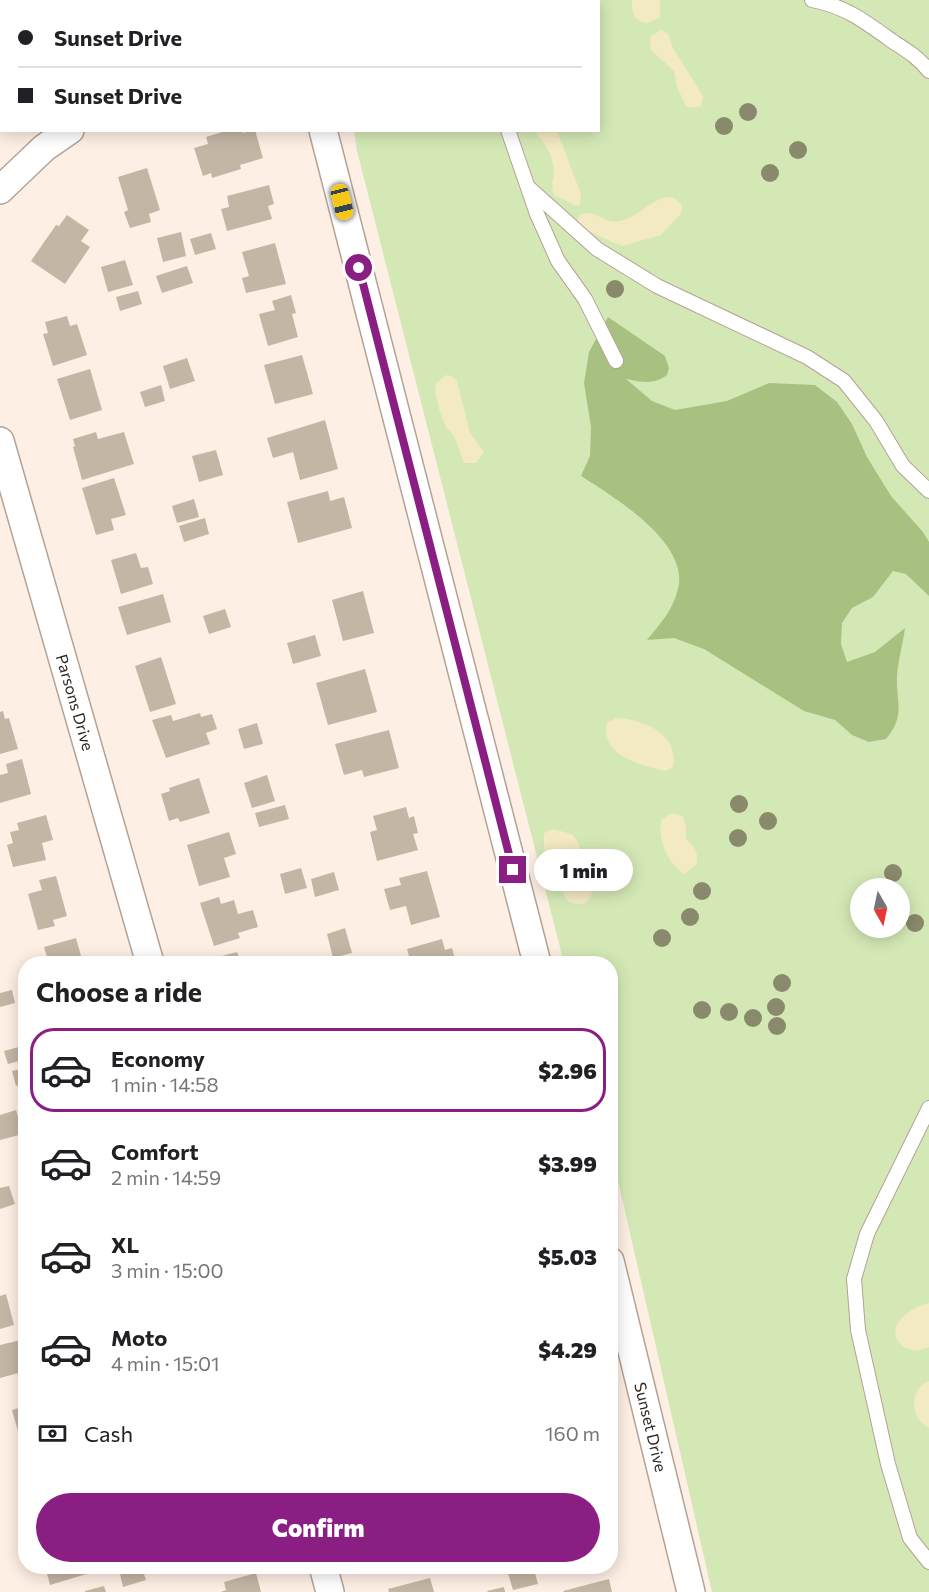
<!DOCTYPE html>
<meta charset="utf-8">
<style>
body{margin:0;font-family:Commissioner,sans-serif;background:#f2f2f2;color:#202124;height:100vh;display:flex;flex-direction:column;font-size:22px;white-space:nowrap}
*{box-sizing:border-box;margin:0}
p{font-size:20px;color:#757577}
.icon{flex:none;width:33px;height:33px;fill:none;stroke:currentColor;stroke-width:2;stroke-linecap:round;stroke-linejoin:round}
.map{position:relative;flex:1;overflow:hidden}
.side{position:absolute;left:18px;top:956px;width:600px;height:618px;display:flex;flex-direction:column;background:#fff;border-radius:24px;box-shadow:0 3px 15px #0003}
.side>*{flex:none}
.banner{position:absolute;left:0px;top:0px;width:600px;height:132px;box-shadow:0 3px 15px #0003;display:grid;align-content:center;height:132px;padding:0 18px;background:#fff}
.needle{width:39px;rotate:171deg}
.controls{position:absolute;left:850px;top:878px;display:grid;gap:12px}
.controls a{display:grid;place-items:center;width:60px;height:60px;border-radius:50%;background:#fff;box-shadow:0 3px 15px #0003;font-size:30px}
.end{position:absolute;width:27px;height:27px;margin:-14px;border:8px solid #8a1e83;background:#fff;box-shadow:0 0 0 3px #fff}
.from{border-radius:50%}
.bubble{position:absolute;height:42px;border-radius:21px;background:#fff;box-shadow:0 3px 15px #0003;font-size:20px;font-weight:800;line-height:42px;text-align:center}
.car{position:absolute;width:18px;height:36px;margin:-18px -9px;border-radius:8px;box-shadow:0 0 4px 2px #0007;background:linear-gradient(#f5c518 24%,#345 0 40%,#f5c518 0 76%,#345 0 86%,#f5c518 0)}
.banner b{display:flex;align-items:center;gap:21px;height:57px;font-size:22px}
.banner b+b{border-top:2px solid #e0e0e0}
.banner i{width:15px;height:15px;background:#202124}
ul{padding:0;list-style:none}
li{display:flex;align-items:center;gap:18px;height:84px;margin:0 12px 9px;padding:0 6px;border:3px solid transparent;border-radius:24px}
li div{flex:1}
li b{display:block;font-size:22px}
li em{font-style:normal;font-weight:800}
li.current{border-color:#8a1e83}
li>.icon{width:54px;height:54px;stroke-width:1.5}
h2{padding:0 18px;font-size:27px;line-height:72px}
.pay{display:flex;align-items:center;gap:15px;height:66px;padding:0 18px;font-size:22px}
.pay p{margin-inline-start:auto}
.action{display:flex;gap:12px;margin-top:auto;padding:12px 18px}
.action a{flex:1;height:69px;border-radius:36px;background:#8a1e83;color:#fff;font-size:24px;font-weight:800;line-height:69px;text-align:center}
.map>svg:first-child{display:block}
.green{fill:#d4e8b6;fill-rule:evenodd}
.forest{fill:#a8c181}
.sand{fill:#f3e9c3}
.building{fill:#c4b6a5}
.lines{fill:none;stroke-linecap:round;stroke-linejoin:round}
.service-casing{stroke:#b4a295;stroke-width:16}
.minor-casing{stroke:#b4a295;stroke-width:30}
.service{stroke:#fff;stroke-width:14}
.minor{stroke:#fff;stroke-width:27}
.tree{fill:#898a6b}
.route{stroke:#8a1e83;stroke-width:8}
.labels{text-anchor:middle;stroke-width:5;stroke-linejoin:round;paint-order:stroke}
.street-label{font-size:16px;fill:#2e2722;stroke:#fff}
</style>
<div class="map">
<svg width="929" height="1592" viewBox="0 0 929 1592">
<rect width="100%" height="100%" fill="#feefe4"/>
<path class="green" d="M329,0h600v1592h-217l-101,-442 -1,-187h-46l-207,-812 -3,-20 244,-1v-128zM861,888h39v39h-39z"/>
<path class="forest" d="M608,317l57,39 4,12 -2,7c-13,10 -26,7 -41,4l26,22 23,9 52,-9 42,-18 46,2 22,17 15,22 15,33 24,39 32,36 6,10v54l-23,-22 -13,-3 -20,26 -21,11 -10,15 -1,21 6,18 28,-10 30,-24c-2,16 -7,32 -8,48 -1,27 9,39 -11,63l-17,3 -17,-7 -17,-15 -31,-9 -100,-62 -30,-11 -27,2c13,-16 26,-30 31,-51 12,-46 -64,-92 -97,-113l9,-20 1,-29 -7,-44 5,-31z"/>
<g class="sand">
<path d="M632,0h28v17l-13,6c-13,-2 -16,-11 -15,-23z"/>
<path d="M661,30l7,4 5,14 30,48 -2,10 -8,2 -7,-2 -9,-19 -3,-16 -23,-21 -1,-13z"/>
<path d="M534,131h23l24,63 -1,10 -3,2 -23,-11c-4,-10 0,-15 0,-25 -1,-14 -10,-29 -20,-39z"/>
<path d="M667,197l7,1 8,7 -1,9 -20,21 -39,11 -39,-17 -6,-6 2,-8c16,-7 26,10 41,6 18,-4 29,-20 47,-24z"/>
<path d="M446,375l7,2 4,4 13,52 14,19 -8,11h-12l-10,-27 -8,-9 -6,-15 -5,-20 1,-9z"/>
<path d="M616,718c27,1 64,16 57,49l-8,4c-23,-6 -65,-14 -58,-48z"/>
<path d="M672,813l11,4 3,10v12c9,8 12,12 11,25l-12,10c-17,-8 -29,-38 -23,-55z"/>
<path d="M554,829l19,6c9,12 10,22 12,36 2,13 15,21 -1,33 -33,2 -16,-26 -22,-45l-18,-9v-17z"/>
<path d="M929,1303v44l-12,4 -12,-3c-25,-19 4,-41 24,-45z"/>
<path d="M929,1381v47c-19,-9 -21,-39 0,-47z"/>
</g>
<g class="building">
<path d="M229,130h13l1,3 12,-3 8,28 -23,7 1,4 -29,9 -1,-5 -8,3 -9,-28 14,-4 -2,-7z"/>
<path d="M147,168l13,42 -11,4 2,8 -21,6 -6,-16 4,-2 -10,-33z"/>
<path d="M269,185l5,19 -6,2 4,13 -45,12 -6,-22 8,-2 -2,-11z"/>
<path d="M67,215l22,15 -8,11 9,6 -25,37 -34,-23 25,-36 3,1z"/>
<path d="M181,232l5,24 -23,6 -6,-24z"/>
<path d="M211,233l5,16 -21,6 -5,-16z"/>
<path d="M275,243l11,41 -40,9 -4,-15 7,-2 -7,-24z"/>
<path d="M125,260l8,25 -25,7 -7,-25z"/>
<path d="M187,266l6,17 -31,10 -6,-17z"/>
<path d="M138,291l4,13 -22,7 -4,-14z"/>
<path d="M291,295l5,18 -4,1 6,23 -30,9 -9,-32 16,-4 -3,-9z"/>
<path d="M67,316l3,10 7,-2 10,31 -34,11 -10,-32 5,-1 -3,-11z"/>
<path d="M302,355l11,39 -38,10 -11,-39z"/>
<path d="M187,358l8,23 -25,8 -7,-23z"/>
<path d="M90,369l12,41 -32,10 -13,-41z"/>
<path d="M161,385l4,16 -20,6 -5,-15z"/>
<path d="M325,420l13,49 -38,11 -7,-28 -20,6 -6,-20z"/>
<path d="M96,432l2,7 26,-7 10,32 -52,16 -9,-33 2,-1 -2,-7z"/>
<path d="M216,450l7,25 -24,7 -7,-26z"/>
<path d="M114,478l12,37 -15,4 3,11 -18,5 -14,-47z"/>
<path d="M328,491l2,10 14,-4 8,31 -54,15 -11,-41z"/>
<path d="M194,499l5,18 -22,6 -5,-17z"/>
<path d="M205,518l4,16 -25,8 -5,-16z"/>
<path d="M136,553l5,15 7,-1 5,17 -32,10 -10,-34z"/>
<path d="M363,591l11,42 -31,8 -11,-41z"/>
<path d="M163,594l8,28 -44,13 -9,-28z"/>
<path d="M225,609l6,18 -22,7 -6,-18z"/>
<path d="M315,635l6,21 -28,8 -6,-21z"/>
<path d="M161,657l15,47 -26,8 -15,-46z"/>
<path d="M365,669l12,43 -49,13 -12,-42z"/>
<path d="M3,711l2,8 4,-1 9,31 -18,5v-42z"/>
<path d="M200,713l1,4 11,-3 5,15 -11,4 4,11 -44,14 -14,-38 19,-5 2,6z"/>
<path d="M257,723l6,21 -19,5 -6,-20z"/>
<path d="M389,730l10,38 -35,9 -2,-7 -18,5 -9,-31z"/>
<path d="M22,759l9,35 -31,9v-28l8,-2 -2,-9z"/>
<path d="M267,775l8,26 -23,7 -8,-25z"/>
<path d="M199,778l11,35 -30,9 -2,-4 -9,3 -8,-27 9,-3 -1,-3z"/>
<path d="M285,805l4,14 -30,8 -4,-14z"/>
<path d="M406,807l3,11 5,-2 4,17 -5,1 5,16 -41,11 -7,-29 7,-2 -4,-14z"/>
<path d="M46,815l7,25 -11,3 4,17 -33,7 -6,-22 6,-2 -3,-11 9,-2 -2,-7z"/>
<path d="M229,832l7,22 -12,4 6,19 -31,9 -12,-41z"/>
<path d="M301,868l6,20 -22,6 -5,-20z"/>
<path d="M427,871l13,46 -29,8 -5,-19 -16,4 -6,-21 17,-4 -2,-7z"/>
<path d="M334,872l5,18 -24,7 -4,-18z"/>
<path d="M56,876l11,40 -14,4 2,6 -17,4 -10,-36 14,-4 -3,-10z"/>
<path d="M219,897l2,7 13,-4 4,14 15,-4 5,17 -20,6 2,5 -26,8 -14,-43z"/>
<path d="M345,928l7,25 -19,5 -6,-24z"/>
<path d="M76,938l7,25h-34l-5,-16z"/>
<path d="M442,939l3,11 7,-2 3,11 -7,4h-37l-4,-14z"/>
<path d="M237,952l3,8 6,-2 1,5h-23l-2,-7z"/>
<path d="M12,990l3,13 -15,4v-14z"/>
<path d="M26,1045v14l-18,5 -4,-13z"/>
<path d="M26,1068v15l-10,3 -4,-15z"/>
<path d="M16,1110l7,24 -23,6v-25z"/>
<path d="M9,1186l6,18 -15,5v-21z"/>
<path d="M6,1294l8,31 -14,4v-33z"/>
<path d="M21,1340l5,16v15l-26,7v-33z"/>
<path d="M26,1406v35l-5,1 -9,-32z"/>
<path d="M26,1463v28h-1l-7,-26z"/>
<path d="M45,1566h53l2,4 -50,15z"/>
<path d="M520,1566h13l5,18 -25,6 -6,-20z"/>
<path d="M142,1568l4,12 -23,7 -3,-13z"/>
<path d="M256,1573l5,19h-40l5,-2 -2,-8z"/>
<path d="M430,1578l4,14h-45l-1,-3z"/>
<path d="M609,1579l3,13h-48l-1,-1z"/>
<path d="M104,1586l2,6h-21v-1z"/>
<path d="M504,1587l1,5h-17l-1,-1z"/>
</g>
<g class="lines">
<defs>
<g id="service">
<path d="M463,0v2"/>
<path d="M812,0c33,6 54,22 80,41 14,9 26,16 37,30"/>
<path d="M508,130l29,84 21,47 27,38 31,62"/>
<path d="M529,188l68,61 60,37 150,71 37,24 32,40 27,45 26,25"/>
<path d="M929,1108l-62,126 -13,45 4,51 30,134 22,74 19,24"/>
</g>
<g id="minor">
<path d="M323,130l214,833"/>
<path d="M0,190l44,-42 26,-18"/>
<path id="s1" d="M0,441l150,522"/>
<path id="s2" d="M610,1261l81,331"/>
<path d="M323,1566l7,26"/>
</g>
</defs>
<use href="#service" class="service-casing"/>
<use href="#minor" class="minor-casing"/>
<use href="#service" class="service"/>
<use href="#minor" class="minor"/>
</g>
<g class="tree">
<circle cx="748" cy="112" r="9"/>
<circle cx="724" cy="126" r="9"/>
<circle cx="798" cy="150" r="9"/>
<circle cx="770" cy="173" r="9"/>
<circle cx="615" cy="289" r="9"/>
<circle cx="739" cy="804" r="9"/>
<circle cx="768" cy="821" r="9"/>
<circle cx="738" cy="838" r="9"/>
<circle cx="893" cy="873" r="9"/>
<circle cx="702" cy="891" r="9"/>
<circle cx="690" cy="917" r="9"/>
<circle cx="915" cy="923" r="9"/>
<circle cx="662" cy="938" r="9"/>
<circle cx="782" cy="983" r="9"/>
<circle cx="776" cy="1007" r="9"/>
<circle cx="702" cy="1010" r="9"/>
<circle cx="729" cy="1012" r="9"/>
<circle cx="753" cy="1018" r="9"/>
<circle cx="777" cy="1026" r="9"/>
</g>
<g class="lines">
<path class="route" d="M359,268l154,602"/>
</g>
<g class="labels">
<g class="street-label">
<text dy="6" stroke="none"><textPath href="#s1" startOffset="272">Parsons Drive</textPath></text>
<text dy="6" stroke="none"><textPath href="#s2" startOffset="171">Sunset Drive</textPath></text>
</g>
</g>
</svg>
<div class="controls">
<a><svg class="needle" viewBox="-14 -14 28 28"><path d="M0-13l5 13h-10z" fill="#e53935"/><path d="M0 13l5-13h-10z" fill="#757577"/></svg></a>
</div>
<i class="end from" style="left:359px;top:268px"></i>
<i class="end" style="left:513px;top:870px"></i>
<div class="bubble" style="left:534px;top:849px;width:99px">1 min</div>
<i class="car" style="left:342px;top:202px;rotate:166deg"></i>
<div class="banner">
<b><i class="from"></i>Sunset Drive</b>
<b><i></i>Sunset Drive</b>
</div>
<section class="side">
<h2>Choose a ride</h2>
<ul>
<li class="current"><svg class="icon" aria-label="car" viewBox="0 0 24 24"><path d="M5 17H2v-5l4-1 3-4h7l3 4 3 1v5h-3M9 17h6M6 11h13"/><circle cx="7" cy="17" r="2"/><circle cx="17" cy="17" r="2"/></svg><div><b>Economy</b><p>1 min · 14:58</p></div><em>$2.96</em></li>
<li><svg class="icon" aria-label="car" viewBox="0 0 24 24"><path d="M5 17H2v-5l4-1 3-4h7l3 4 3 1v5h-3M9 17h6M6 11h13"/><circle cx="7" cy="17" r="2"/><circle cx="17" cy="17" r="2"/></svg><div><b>Comfort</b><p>2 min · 14:59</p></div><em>$3.99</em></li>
<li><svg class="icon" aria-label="car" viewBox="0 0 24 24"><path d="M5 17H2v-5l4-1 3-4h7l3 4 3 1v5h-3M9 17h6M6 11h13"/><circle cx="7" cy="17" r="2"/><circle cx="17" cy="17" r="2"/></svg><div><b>XL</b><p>3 min · 15:00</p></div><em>$5.03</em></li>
<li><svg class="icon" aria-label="car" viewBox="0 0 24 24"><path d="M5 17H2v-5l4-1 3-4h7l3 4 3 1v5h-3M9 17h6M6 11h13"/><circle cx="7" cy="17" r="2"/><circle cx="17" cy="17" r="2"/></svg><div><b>Moto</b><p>4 min · 15:01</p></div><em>$4.29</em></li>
</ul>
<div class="pay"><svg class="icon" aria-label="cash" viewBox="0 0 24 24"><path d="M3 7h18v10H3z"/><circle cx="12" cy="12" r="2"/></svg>Cash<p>160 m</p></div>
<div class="action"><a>Confirm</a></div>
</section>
</div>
